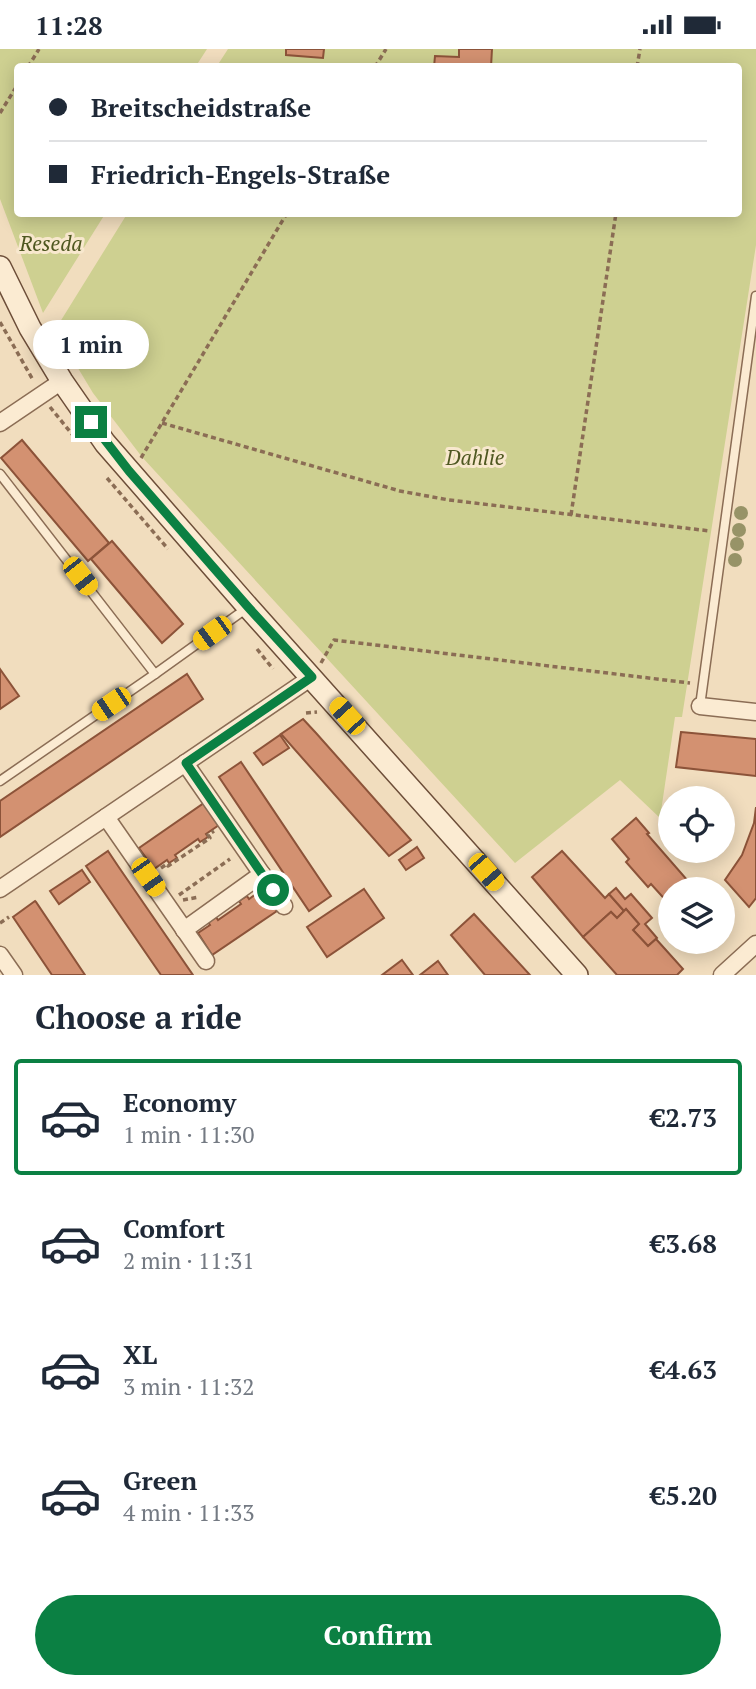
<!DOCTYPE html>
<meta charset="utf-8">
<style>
body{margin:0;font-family:"PT Serif",serif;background:#f6f6f7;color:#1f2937;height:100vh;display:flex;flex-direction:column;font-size:26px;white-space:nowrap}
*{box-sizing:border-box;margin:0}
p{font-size:23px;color:#747a83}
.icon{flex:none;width:38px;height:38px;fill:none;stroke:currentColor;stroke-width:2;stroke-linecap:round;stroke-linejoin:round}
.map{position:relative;height:926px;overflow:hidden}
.details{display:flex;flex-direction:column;background:#fff;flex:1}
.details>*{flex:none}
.banner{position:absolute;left:14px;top:14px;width:728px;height:154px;border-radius:7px;box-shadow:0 4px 18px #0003;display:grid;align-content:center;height:154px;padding:0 35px;background:#fff}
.fabs{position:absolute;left:658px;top:737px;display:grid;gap:14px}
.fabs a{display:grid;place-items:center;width:77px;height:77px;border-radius:50%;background:#fff;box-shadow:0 4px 18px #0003;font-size:35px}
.end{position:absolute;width:32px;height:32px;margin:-16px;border:9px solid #0b8043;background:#fff;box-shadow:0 0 0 4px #fff}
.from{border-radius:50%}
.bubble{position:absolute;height:49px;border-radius:24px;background:#fff;box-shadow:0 4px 18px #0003;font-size:23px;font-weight:800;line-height:49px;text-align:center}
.car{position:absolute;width:21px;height:42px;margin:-21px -10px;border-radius:9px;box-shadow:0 0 5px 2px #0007;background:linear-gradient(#f5c518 24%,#345 0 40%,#f5c518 0 76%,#345 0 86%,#f5c518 0)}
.banner b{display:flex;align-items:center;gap:24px;height:66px;font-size:26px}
.banner b+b{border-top:2px solid #e0e1e3}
.banner i{width:18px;height:18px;background:#1f2937}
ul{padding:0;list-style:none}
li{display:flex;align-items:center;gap:21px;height:116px;margin:0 14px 10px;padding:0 21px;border:4px solid transparent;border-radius:7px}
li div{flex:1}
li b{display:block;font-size:26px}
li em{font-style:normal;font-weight:800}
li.current{border-color:#0b8043}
li>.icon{width:63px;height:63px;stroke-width:1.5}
h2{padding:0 35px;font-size:32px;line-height:84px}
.action{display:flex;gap:14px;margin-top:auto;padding:14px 35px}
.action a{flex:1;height:80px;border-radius:42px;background:#0b8043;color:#fff;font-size:28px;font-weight:800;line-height:80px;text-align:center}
.status{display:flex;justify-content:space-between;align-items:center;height:49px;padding:0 35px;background:#fff;direction:ltr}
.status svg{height:19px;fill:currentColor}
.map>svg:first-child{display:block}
.green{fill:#ced091}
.building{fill:#d39171;stroke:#8c5339;stroke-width:2}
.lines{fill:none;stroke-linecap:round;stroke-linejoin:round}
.lane-casing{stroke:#8b6d55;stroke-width:11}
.street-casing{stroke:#8b6d55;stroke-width:19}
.secondary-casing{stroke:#6d4e39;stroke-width:24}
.path{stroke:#8b6d55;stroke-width:3.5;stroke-dasharray:5 3.5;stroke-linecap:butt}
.lane{stroke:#fbebd2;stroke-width:8}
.street{stroke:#fbebd2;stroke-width:16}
.secondary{stroke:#fbebd2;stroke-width:21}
.tree{fill:#979367}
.route{stroke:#0b8043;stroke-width:9}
.labels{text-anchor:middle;stroke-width:6;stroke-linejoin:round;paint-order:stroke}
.park-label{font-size:21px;font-style:italic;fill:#4e5720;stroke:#f8e8ce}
</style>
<div class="status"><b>11:28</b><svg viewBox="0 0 49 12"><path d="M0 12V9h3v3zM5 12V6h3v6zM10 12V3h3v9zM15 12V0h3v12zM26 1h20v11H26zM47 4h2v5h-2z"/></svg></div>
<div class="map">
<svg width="756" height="926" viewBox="0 0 756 926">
<rect width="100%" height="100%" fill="#f1ddbe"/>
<g class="green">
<path d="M0,0h207l-11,17 -178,1v146l87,1 -62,99 -43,-114z"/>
<path d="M228,0h528v196l-74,472h-7l-15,101 -40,-38 -105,83 -373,-406 -49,-64 -38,-63 72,-116 611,-1v-146l-521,-1z"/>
</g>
<g class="building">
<path d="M286,0h38l-1,9 -37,-3z"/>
<path d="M459,0h33l-1,18h-57l1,-11 24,1z"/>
<path d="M22,391l87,103 -21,18 -87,-103z"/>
<path d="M112,492l71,83 -21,19 -71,-84z"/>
<path d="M0,620l19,27 -19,13z"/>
<path d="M187,625l16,25 -203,138v-36z"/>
<path d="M303,670l13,14 95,107 -22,16 -108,-122z"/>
<path d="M681,683l75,7v37l-80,-9z"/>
<path d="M280,686l9,13 -26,17 -9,-12z"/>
<path d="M241,713l90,134 -22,15 -90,-134z"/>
<path d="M204,754l15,22 -13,9 2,3 -8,5 -2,-3 -23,16 2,3 -8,5 -2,-3 -13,9 -15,-21z"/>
<path d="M756,758v91l-7,9 -24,-27 17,-25 12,-32z"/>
<path d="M636,769l13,15 -2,1 48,55h-25v22l-3,-3 3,-3 -19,-21 -3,3 -22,-25 3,-3 -17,-20z"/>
<path d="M417,798l7,11 -18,12 -7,-10z"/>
<path d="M108,802l10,15 75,109h-32l-75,-109z"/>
<path d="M562,802l43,47 4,-4 15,17 -7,7 -6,-6 -28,25 -51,-60z"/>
<path d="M82,821l8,12 -31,22 -9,-13z"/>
<path d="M616,839l9,11 6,-5 21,24 -7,6 12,14 -9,8 -15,-16 6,-6 -13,-15 -2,2 -15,-17z"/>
<path d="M263,840l14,22 -65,44 -14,-22 12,-8 -2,-3 8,-5 2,3 23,-16 -2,-3 8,-5 2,3z"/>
<path d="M364,840l20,29 -57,39 -20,-30z"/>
<path d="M35,852l1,1 49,73h-33l-39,-58z"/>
<path d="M626,860l13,15 -6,6 15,16 8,-7 27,30 -6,6h-60l-34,-38 28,-25 6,6z"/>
<path d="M474,865l56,61h-45l-34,-40z"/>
<path d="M402,911l11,15h-31z"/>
<path d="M438,912l10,14h-28z"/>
</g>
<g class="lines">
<defs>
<g id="lane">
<path d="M0,425l155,200"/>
<path d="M700,657l56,-410"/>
<path d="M0,732l155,-107 92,-66"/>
</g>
<g id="street">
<path d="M0,374l62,-42"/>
<path d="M700,657l56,6"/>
<path d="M185,714l99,143"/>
<path d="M106,768l100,144"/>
<path d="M0,840l312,-212"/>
<path d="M184,881l78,-56"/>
<path d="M0,906l14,20"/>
<path d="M722,926l34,-31"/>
</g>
<path id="secondary" d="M0,218l30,61 32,53 43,62 143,164 329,368"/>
</defs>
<use href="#lane" class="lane-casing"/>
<use href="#street" class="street-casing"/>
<use href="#secondary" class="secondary-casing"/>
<g class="path">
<path d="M28,18l11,-18"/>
<path d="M375,18l11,-18"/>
<path d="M637,18l3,-18"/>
<path d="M0,64l18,-29"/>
<path d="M0,273l33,58"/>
<path d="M50,358l26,32"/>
<path d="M162,374l238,68 49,9 261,31"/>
<path d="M141,409l146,-245"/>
<path d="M107,429l61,71"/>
<path d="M571,466l45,-302"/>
<path d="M257,600l16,20"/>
<path d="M321,614l13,-23 356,43"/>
<path d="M306,664l11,-1"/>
<path d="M161,819l6,-4 1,2 42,-28 -2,-3 6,-4"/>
<path d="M179,846l51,-36"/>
<path d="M183,851l16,-3"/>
<path d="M0,874l9,-6"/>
</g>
<use href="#lane" class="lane"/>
<use href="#street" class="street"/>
<use href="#secondary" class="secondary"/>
</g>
<g class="tree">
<circle cx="741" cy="464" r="7"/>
<circle cx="739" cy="481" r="7"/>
<circle cx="737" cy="495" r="7"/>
<circle cx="735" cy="511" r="7"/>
</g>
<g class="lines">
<path class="route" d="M91,373l38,49 119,136 64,70 -126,86 87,127"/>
</g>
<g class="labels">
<g class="park-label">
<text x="51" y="202">Reseda</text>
<text x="475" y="416">Dahlie</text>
</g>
</g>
</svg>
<div class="fabs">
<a><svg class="icon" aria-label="locate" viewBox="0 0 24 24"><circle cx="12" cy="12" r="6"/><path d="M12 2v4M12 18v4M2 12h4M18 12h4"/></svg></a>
<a><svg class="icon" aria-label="layers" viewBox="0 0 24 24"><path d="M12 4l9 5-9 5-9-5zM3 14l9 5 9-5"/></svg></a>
</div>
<i class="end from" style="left:273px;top:841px"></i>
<i class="end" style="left:91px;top:373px"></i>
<div class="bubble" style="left:33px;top:271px;width:116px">1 min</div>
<i class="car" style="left:80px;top:527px;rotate:142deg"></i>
<i class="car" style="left:212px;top:584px;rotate:234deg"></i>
<i class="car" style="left:111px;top:655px;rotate:236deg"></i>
<i class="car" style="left:347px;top:667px;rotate:318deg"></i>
<i class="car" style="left:486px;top:823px;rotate:139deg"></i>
<i class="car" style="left:148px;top:828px;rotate:145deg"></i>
<div class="banner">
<b><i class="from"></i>Breitscheidstraße</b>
<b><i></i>Friedrich-Engels-Straße</b>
</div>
</div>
<section class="details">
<h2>Choose a ride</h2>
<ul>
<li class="current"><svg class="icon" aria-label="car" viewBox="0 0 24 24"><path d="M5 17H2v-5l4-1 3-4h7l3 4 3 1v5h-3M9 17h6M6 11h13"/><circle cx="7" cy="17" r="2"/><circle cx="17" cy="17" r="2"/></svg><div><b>Economy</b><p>1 min · 11:30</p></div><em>€2.73</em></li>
<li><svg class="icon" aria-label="car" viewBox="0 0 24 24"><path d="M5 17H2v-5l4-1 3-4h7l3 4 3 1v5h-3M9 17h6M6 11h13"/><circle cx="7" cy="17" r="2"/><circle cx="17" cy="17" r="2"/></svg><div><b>Comfort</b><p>2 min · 11:31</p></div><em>€3.68</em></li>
<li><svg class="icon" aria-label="car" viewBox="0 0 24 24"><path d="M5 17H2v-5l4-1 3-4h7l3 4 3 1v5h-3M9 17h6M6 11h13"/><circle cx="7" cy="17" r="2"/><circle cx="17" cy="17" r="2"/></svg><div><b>XL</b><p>3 min · 11:32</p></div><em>€4.63</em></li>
<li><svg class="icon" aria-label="car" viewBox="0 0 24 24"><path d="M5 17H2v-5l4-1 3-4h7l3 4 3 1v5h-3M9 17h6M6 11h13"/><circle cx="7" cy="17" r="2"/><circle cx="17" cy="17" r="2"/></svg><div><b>Green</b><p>4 min · 11:33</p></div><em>€5.20</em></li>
</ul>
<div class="action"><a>Confirm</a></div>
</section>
